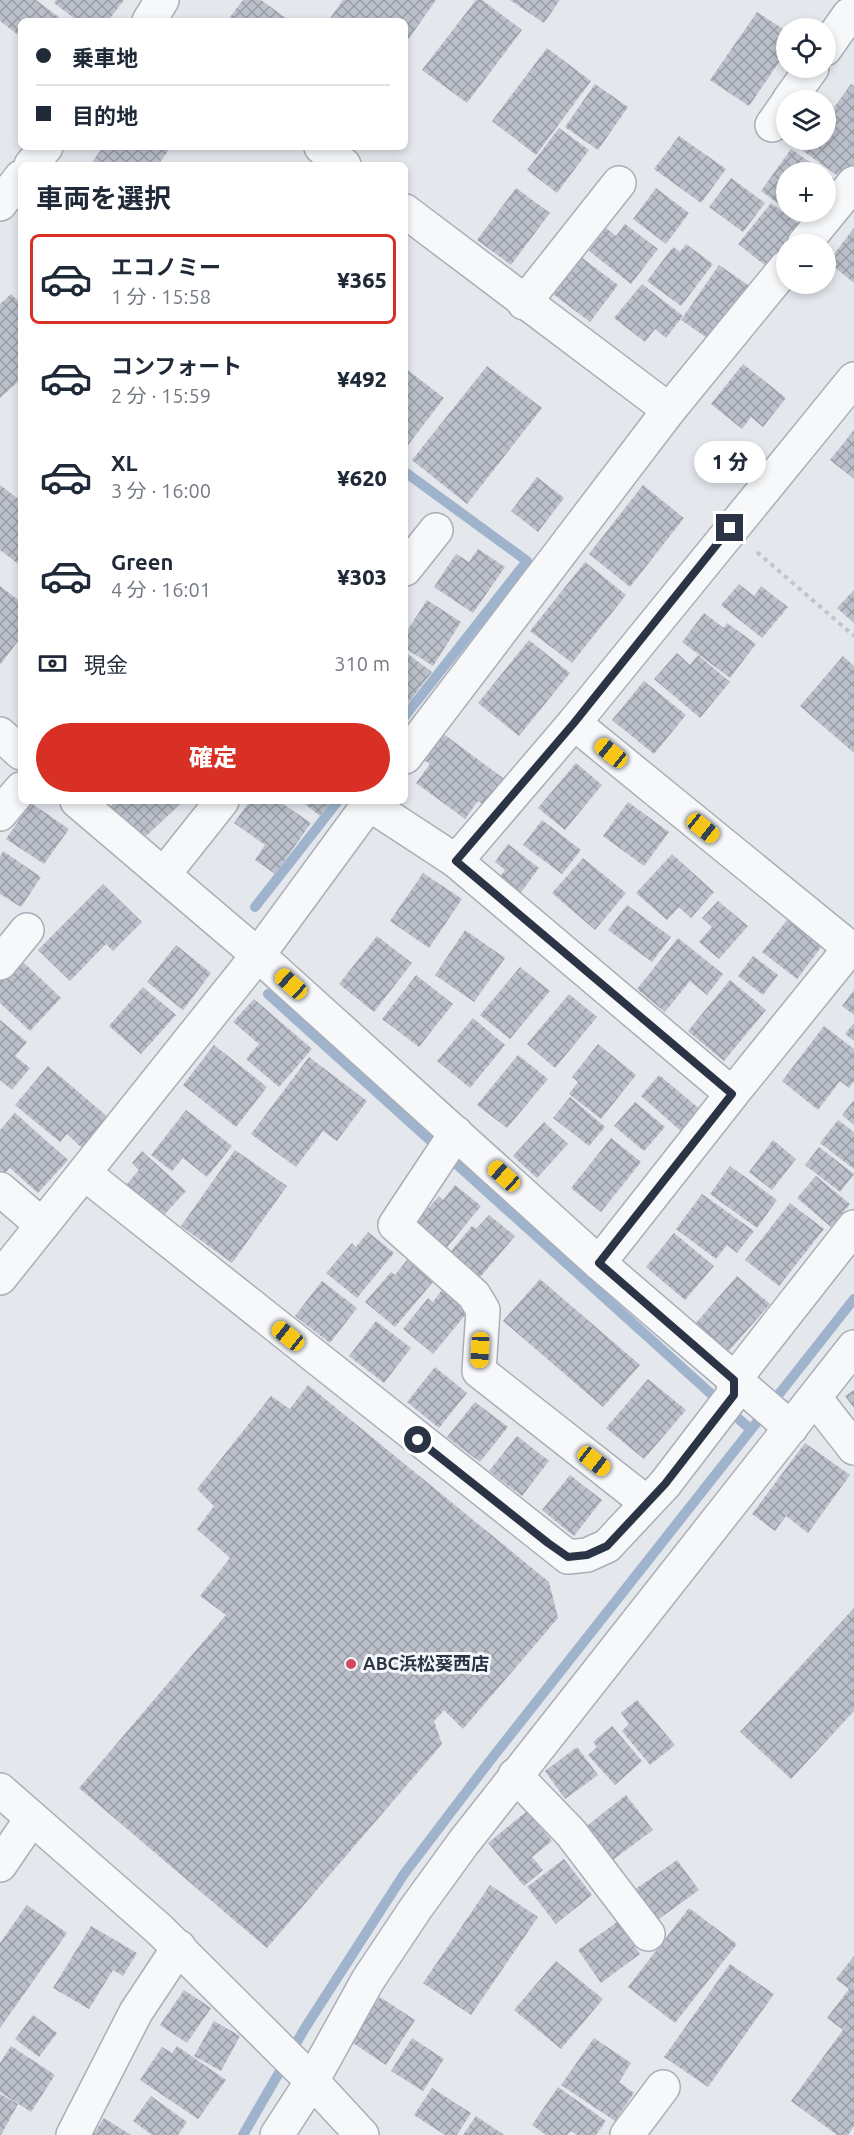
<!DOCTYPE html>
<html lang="ja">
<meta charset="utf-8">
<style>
body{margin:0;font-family:Ubuntu,"Noto Sans JP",sans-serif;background:#f2f2f3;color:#1f2937;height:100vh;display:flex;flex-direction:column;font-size:22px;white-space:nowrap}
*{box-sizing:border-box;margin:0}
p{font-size:20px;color:#747a83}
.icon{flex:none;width:33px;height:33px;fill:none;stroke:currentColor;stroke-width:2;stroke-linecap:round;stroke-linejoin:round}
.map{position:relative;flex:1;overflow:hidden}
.details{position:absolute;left:18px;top:162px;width:390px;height:642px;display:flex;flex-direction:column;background:#fff;border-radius:9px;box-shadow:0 3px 9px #0003}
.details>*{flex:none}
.guide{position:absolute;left:18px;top:18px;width:390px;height:132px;border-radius:9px;box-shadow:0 3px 9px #0003;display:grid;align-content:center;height:132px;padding:0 18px;background:#fff}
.fabs{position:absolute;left:776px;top:18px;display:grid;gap:12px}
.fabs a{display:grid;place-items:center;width:60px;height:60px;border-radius:50%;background:#fff;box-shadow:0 3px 9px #0003;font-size:30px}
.end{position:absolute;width:27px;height:27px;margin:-14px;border:8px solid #2b3445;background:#fff;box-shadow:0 0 0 3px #fff}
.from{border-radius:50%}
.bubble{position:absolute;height:42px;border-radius:21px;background:#fff;box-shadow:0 3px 9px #0003;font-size:20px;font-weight:800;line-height:42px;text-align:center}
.car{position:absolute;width:18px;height:36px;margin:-18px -9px;border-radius:8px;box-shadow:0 0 4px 2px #0007;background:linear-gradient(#f5c518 24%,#345 0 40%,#f5c518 0 76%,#345 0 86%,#f5c518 0)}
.guide b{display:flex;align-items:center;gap:21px;height:57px;font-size:22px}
.guide b+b{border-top:2px solid #e0e1e3}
.guide i{width:15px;height:15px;background:#1f2937}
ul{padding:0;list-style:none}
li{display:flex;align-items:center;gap:18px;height:90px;margin:0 12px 9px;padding:0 6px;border:3px solid transparent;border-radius:9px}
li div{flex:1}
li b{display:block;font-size:22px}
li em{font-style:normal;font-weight:800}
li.current{border-color:#d93025}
li>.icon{width:54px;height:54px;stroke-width:1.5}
h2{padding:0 18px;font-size:27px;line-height:72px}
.pay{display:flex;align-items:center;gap:15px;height:66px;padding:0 18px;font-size:22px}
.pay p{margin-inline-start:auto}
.button{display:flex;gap:12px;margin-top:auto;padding:12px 18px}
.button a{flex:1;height:69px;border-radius:36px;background:#d93025;color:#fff;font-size:24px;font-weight:800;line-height:69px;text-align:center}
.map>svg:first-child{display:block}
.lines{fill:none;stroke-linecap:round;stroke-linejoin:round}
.stream{stroke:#9fb4cc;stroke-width:10}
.building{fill:url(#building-cross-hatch)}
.minor-casing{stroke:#a9aeb7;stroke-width:36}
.path{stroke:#c2c5cb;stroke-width:4;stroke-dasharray:4.5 4.5;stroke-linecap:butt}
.minor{stroke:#f7f8fa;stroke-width:33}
.route{stroke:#2b3445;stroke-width:8}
.poi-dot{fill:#d1495b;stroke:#f4f6f9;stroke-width:2}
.labels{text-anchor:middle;stroke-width:6;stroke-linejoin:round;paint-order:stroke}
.poi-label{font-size:18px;font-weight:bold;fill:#2b3445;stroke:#f4f6f9;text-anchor:start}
</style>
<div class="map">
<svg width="854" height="2135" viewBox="0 0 854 2135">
<defs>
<pattern id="building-cross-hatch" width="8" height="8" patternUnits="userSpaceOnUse" patternTransform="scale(1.5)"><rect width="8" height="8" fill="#bbc0ca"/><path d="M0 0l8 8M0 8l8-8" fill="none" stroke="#989da6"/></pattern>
</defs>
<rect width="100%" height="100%" fill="#e4e7ec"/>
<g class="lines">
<g class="stream">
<path d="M405,472l122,89 -122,155"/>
<path d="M255,907l83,-106"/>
<path d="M268,994l482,435"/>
<path d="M243,2135l62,-107 99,-154 85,-112 365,-463"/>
</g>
</g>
<g class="building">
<path d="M0,0h36l28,21h-43v16l-21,-16z"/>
<path d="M56,0h68l-16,21h-30l-24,-18z"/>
<path d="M243,0h18l29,21h-63z"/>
<path d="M343,0h93l-31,44v-23h-77z"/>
<path d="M476,0h6l40,30 -55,73 -45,-33z"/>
<path d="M510,0h50l-16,23z"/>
<path d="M757,12l29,19v21l-37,54 -39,-26z"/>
<path d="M547,48l44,33 -55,74 -44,-34z"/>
<path d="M595,84l33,23 -30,43 -33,-23z"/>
<path d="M851,84l3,2v88l-6,9 -45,-32 8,-11h14v-20z"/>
<path d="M559,128l30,22 -32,43 -30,-23z"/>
<path d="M679,136l47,33 -25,34 -47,-34z"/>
<path d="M103,147h68l-13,18h-68z"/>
<path d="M791,149l33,23h-38v37l-25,-18z"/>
<path d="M825,173l12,8 -12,17z"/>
<path d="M731,178l34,25 -22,29 -34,-25z"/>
<path d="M516,188l34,25 -39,52 -34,-25z"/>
<path d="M656,188l33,25 -23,31 -33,-25z"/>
<path d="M771,203l33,25 -13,16h-5v7l-15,19 -33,-26z"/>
<path d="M789,212h27l-9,12z"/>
<path d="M625,224l33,25 -27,35 -42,-33 17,-23 10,8z"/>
<path d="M854,228v55l-26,-21z"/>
<path d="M686,244l27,20 -32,42 -34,-25 26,-34 7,5z"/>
<path d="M577,254l41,31 -28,37 -41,-31z"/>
<path d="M719,265l32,22 -38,55 -32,-22z"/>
<path d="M642,284l41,32 -17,22 -11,-9 -10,13 -31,-24z"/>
<path d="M11,294l10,10v75l-21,19v-94z"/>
<path d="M743,364l43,34 -23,29 -12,-10 -9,12 -31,-25z"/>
<path d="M487,366l55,42 -75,96 -55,-44z"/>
<path d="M405,368l39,30 -39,51z"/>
<path d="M854,430v49l-24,-19z"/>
<path d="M537,477l27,21 -26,34 -27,-21z"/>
<path d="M0,485l21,16v65l-21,-16z"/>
<path d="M643,485l41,33 -54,69 -41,-33z"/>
<path d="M478,549l27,18 -32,46 -39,-26 22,-33 13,8z"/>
<path d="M585,562l41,33 -54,68 -42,-32z"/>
<path d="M739,584l15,12 7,-10 27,21 -26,31 -41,-33z"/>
<path d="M0,586l21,16v35l-21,28z"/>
<path d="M854,590v33l-17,-15z"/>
<path d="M427,600l34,22 -28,44 -28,-18v-14z"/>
<path d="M704,613l20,15 3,-5 29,21 -26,34 -48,-36z"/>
<path d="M529,640l41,33 -51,63 -41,-33z"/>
<path d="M405,652l27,20 -27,35z"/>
<path d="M677,653l13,12 8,-10 32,27 -30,36 -46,-39z"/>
<path d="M843,656l11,10v87l-54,-47z"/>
<path d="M644,681l42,34 -32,39 -42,-34z"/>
<path d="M441,732l70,52 -20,27 -13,-10 -13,18 -49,-36 14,-19 -9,-6z"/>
<path d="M576,763l26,22 -37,45 -27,-22z"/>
<path d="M116,801h63l2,2 -38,36 -33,-32z"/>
<path d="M250,801h29l32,22 -36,51 -20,-14 10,-15 -31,-22z"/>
<path d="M301,801h30l-11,15z"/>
<path d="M628,802l41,30 -25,34 -41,-30z"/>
<path d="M31,803l38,26 -25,35 -38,-25z"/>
<path d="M542,820l39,30 -19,24 -39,-29z"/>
<path d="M508,844l31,24 -23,31 -21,-16 10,-13 -10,-8z"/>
<path d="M3,851l38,26 -20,30 -21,-13v-37z"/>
<path d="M672,854l42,38 -23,26 -12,-11 -12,13 -31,-27z"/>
<path d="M583,858l43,35 -31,37 -43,-37z"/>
<path d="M423,873l39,26 -33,49 -39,-27z"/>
<path d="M103,884l39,38 -29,29 -7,-7 -36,37 -32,-31z"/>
<path d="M718,901l30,25 -29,33 -20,-17 13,-15 -10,-9z"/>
<path d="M627,905l44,32 -19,25 -44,-32z"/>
<path d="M787,920l35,26 -25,33 -35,-27z"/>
<path d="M465,930l40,28 -31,44 -39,-27z"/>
<path d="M377,936l35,27 -38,49 -35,-28z"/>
<path d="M678,938l45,36 -16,21 -17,-14 -25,31 -28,-23z"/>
<path d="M176,945l35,28 -28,37 -36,-28z"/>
<path d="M753,956l25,19 -15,20 -25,-19z"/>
<path d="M19,958l42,40 -31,33 -30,-28v-25z"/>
<path d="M520,967l30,24 -40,48 -30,-24z"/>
<path d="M416,975l37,29 -34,43 -37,-28z"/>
<path d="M730,980l36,30 -42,51 -36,-30z"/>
<path d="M143,987l33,28 -35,39 -32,-28z"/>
<path d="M854,990v25l-12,-9z"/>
<path d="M569,994l28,23 -42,51 -28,-24z"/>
<path d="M254,999l58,50 -33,38 -33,-28 13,-15 -26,-22z"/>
<path d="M473,1018l32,27 -35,43 -33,-27z"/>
<path d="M0,1020l27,22 -12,14 15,12 -18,22 -12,-10z"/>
<path d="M854,1023v18l-9,-7z"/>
<path d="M824,1026l30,23v32l-5,7 -9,-7 -22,29 -36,-29z"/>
<path d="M598,1044l38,31 -35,44 -32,-25 9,-12 -6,-5z"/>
<path d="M214,1045l53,42 -31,40 -53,-42z"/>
<path d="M518,1055l30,24 -41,49 -30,-23z"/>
<path d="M309,1057l58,44 -30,40 -14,-10 -27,36 -45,-33z"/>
<path d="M48,1066l61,52 -26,31 -16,-15 -7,8 -45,-37z"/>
<path d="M659,1075l42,35 -19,22 -41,-36z"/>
<path d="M570,1097l35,30 -16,19 -36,-28z"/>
<path d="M854,1100v25l-12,-10z"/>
<path d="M635,1102l30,25 -21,24 -30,-25z"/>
<path d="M186,1110l46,36 -25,31 -24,-19 -11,13 -21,-16z"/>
<path d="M15,1113l53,47 -30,33 -28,-25 -6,6 -4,-4v-40z"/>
<path d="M838,1120l16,12v37l-34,-26z"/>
<path d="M544,1122l24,22 -31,34 -24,-22z"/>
<path d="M611,1138l30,24 -40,50 -30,-24z"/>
<path d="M773,1140l23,19 -24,31 -23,-18z"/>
<path d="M819,1147l35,27 -14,18 -35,-27z"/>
<path d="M235,1150l52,36 -55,77 -51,-37z"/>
<path d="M142,1151l44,40 -23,25 -36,-32 12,-14 -7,-7z"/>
<path d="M730,1166l47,34 -20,28 -47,-34z"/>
<path d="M816,1176l34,28 -19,23 -34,-29z"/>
<path d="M455,1185l26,21 -37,45 -31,-25 26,-30 4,4z"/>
<path d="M702,1194l52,37 -17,22 -10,-8 -11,14 -40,-30z"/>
<path d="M790,1203l34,26 -45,57 -34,-26z"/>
<path d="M489,1215l26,21 -38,45 -30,-25 25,-30 4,3z"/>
<path d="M368,1232l26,21 -37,45 -31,-25 26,-30 4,4z"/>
<path d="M674,1233l40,33 -29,34 -39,-33z"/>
<path d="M407,1260l26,22 -38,45 -30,-25 26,-30 4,3z"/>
<path d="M737,1276l33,28 -42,48 -33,-28z"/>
<path d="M540,1279l100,86 -37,42 -100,-86z"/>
<path d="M322,1281l35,27 -27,35 -35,-27z"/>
<path d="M444,1287l27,21 -38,46 -30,-25 25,-31 5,4z"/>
<path d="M376,1321l35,27 -27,35 -35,-27z"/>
<path d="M435,1367l32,26 -28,35 -32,-26z"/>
<path d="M648,1379l38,31 -42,49 -38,-31z"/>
<path d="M308,1385l241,197 9,36 -95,111 -19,-19 -10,11 8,23 -175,204 -188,-160 147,-173 -26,-19 30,-38 -33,-29 17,-23 -17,-17 74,-93 19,13z"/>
<path d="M854,1390v18l-9,-12z"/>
<path d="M475,1402l33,25 -28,35 -33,-25z"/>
<path d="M517,1436l32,25 -27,35 -33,-25z"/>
<path d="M805,1443l45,32 -42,58 -22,-17 -11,15 -23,-17z"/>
<path d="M570,1475l32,25 -28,36 -32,-26z"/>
<path d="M854,1608v103l-63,68 -51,-47z"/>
<path d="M637,1700l38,45 -25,20 -28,-34 7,-7 -8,-11z"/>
<path d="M612,1726l30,35 -27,24 -27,-30 9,-8 -4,-5z"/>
<path d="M577,1747l21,28 -33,24 -20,-28z"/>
<path d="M626,1795l27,35 -47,35 -27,-33z"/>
<path d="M527,1811l25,30 -20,16 11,13 -19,16 -36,-43z"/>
<path d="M564,1859l28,36 -36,29 -29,-37z"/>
<path d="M677,1860l22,30 -47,34 -22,-31z"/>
<path d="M490,1885l48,32 -67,98 -48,-32z"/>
<path d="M27,1905l40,28 -67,95v-85z"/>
<path d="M689,1908l48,36 -62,79 -47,-36z"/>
<path d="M617,1922l23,32 -39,29 -23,-33z"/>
<path d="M91,1926l46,27 -14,23 -10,-6 -24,39 -36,-21z"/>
<path d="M854,1956v170l-6,9h-11l-46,-34 52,-71 -16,-12 22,-29 -13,-10z"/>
<path d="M556,1961l47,38 -42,50 -47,-39z"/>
<path d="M730,1964l44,30 -66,93 -44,-30z"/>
<path d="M184,1990l27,18 -24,35 -27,-18z"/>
<path d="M380,1997l35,23 -29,45 -36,-24z"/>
<path d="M33,2015l24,18 -18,24 -24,-18z"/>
<path d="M214,2021l26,15 -19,35 -27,-15z"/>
<path d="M412,2038l32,21 -21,32 -32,-20z"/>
<path d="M594,2038l37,25 -12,19 15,11 -19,28 -54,-36z"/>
<path d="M11,2046l44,29 -24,37 -31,-20v-29z"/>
<path d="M177,2046l49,34 -28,39 -58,-39 22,-33 10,6z"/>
<path d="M558,2087l48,34 -10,14h-19l-6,-4 -4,4h-21l-14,-10z"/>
<path d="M432,2088l39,25 -14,22h-12l-31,-20z"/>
<path d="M0,2094l18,10 -17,31h-1z"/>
<path d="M151,2096l36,26 -9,13h-26l-19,-14z"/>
<path d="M476,2116l28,19h-41z"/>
<path d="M104,2118l27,17h-38z"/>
</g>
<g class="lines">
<defs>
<g id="minor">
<path d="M149,21l13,-21"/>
<path d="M825,49l24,-34"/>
<path d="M789,100l23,-32"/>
<path d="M772,125l14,-20"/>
<path d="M321,147l23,18"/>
<path d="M31,165l15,-18"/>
<path d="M0,204l21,-27"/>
<path d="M405,211l264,199"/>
<path d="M804,244l50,-61"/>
<path d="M524,303l95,-120"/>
<path d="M405,569l31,-39"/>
<path d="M574,723l276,225 -118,146"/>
<path d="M0,734l21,19"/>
<path d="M405,757l264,-347 117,-143"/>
<path d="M77,801l181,154 341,308 192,165"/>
<path d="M369,804l87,57"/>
<path d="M0,814l21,-25"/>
<path d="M164,874l58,-73"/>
<path d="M0,963l27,-33"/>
<path d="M456,1133l-61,92 79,70 9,15 -4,61 168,132"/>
<path d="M84,1173l484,384 19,-2 20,-9 58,-62 68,-89 1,-15 120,-153"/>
<path d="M0,1189l42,36"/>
<path d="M599,1263l133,-169 -276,-233 118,-138 280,-344"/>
<path d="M0,1278l258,-323 113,-154"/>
<path d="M815,1398l39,50"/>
<path d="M515,1775l56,58 77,101"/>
<path d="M0,1790l159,139 153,152 -35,54"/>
<path d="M0,1865l32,-47"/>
<path d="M73,2135l63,-123 43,-65"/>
<path d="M362,2135l-50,-54 56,-101 48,-72 48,-66 390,-495"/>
<path d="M627,2135l36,-48"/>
</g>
</defs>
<use href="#minor" class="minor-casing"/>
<path class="path" d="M757,552l97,84"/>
<use href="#minor" class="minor"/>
</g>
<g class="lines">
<path class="route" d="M418,1440l130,103 20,14 19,-2 20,-9 58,-62 69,-89v-15l-135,-117 133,-169 -276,-233 118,-138 156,-195"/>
</g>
<circle class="poi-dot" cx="351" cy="1664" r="6"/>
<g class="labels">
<g class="poi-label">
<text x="363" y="1670">ABC浜松葵西店</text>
</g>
</g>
</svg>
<div class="fabs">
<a><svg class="icon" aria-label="locate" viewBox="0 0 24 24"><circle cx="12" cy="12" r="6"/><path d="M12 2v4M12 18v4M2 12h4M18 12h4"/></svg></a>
<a><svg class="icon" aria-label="layers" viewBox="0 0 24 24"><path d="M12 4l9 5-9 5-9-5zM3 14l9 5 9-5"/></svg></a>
<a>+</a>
<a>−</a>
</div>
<i class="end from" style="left:418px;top:1440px"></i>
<i class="end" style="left:730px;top:528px"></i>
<div class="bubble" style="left:694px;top:441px;width:72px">1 分</div>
<i class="car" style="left:611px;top:753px;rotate:309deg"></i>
<i class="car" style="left:703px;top:828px;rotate:129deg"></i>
<i class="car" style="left:291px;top:984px;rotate:312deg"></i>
<i class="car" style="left:504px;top:1176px;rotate:312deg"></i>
<i class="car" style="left:288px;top:1336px;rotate:309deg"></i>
<i class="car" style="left:480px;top:1350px;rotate:183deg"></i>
<i class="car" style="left:594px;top:1461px;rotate:128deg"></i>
<div class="guide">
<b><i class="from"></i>乗車地</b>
<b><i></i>目的地</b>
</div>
<section class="details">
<h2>車両を選択</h2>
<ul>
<li class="current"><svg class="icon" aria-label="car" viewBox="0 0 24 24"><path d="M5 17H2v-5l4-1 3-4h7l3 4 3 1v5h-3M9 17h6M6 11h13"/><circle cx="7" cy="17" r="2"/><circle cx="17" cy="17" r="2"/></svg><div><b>エコノミー</b><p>1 分 · 15:58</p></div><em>¥365</em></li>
<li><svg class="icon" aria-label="car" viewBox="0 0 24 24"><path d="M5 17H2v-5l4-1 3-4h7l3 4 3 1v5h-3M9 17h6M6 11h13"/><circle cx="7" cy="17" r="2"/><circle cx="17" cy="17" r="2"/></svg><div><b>コンフォート</b><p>2 分 · 15:59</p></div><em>¥492</em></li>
<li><svg class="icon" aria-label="car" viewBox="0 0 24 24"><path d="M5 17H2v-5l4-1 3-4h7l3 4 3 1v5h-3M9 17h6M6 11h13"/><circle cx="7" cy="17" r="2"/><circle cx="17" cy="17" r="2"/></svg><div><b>XL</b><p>3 分 · 16:00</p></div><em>¥620</em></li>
<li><svg class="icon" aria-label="car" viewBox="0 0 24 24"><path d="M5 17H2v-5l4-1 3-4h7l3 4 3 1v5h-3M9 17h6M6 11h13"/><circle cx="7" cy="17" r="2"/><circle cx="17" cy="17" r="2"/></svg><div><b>Green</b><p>4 分 · 16:01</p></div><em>¥303</em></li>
</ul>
<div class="pay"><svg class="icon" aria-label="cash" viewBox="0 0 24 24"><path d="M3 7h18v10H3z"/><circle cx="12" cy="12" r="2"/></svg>現金<p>310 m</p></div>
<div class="button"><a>確定</a></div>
</section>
</div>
